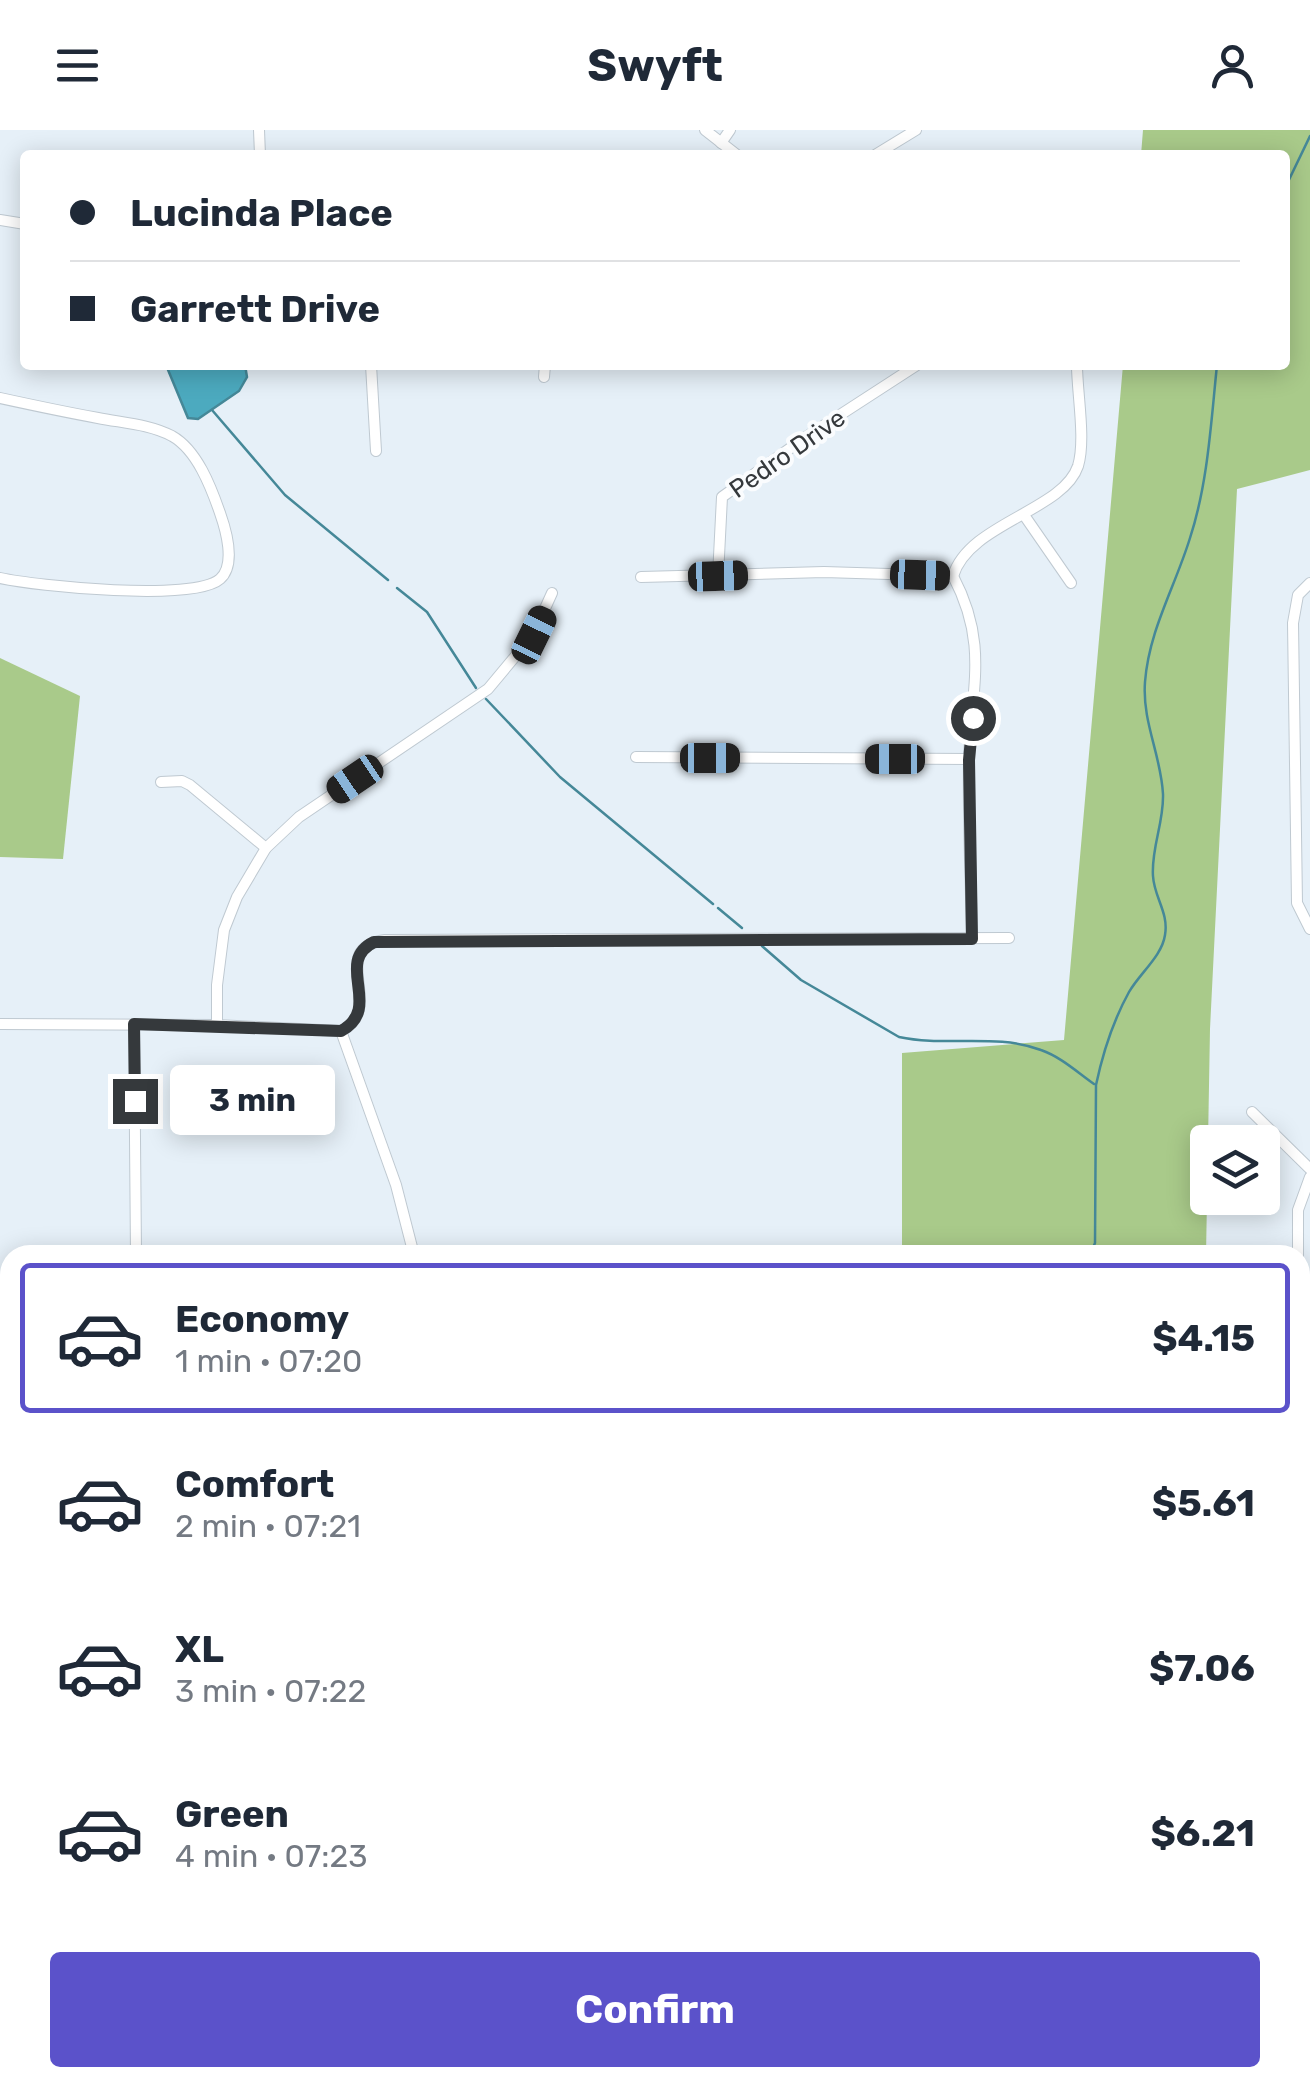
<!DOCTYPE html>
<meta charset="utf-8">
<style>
body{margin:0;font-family:Rubik,sans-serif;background:#f6f6f7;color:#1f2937;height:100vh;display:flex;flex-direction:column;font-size:38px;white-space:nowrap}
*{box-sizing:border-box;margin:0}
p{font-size:32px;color:#747a83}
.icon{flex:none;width:55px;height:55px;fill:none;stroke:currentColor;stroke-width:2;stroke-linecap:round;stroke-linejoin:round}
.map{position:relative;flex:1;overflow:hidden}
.side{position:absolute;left:0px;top:1115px;width:1310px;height:842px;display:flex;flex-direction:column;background:#fff;border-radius:30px 30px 0 0;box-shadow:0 5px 25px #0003}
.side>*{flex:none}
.top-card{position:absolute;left:20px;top:20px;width:1270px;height:220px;border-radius:10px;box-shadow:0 5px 25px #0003;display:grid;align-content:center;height:220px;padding:0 50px;background:#fff}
.tools{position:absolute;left:1190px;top:995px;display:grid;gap:20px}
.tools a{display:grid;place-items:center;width:90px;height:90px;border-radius:10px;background:#fff;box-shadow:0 5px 25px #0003;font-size:50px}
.end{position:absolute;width:45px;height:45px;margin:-22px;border:12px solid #35393c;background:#fff;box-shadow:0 0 0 5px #fff}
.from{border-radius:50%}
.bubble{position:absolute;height:70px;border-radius:10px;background:#fff;box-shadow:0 5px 25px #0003;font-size:32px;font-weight:700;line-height:70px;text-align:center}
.car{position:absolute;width:30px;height:60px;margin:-30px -15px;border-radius:12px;box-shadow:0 0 8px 2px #0007;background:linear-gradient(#222 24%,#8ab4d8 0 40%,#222 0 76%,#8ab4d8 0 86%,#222 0)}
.top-card b{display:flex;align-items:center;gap:35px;height:95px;font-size:38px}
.top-card b+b{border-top:2px solid #e0e1e3}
.top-card i{width:25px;height:25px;background:#1f2937}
ul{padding:18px 0 0;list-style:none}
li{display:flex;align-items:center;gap:30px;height:150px;margin:0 20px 15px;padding:0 30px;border:5px solid transparent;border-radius:10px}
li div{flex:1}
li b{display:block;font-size:38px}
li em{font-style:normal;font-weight:700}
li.selected{border-color:#5b52ca}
li>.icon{width:90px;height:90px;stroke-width:1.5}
.action{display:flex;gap:20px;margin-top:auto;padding:20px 50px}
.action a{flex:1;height:115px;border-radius:10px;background:#5b52ca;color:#fff;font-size:40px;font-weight:700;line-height:115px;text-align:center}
header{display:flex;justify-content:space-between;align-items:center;height:130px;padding:0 50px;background:#fff;font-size:45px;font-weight:700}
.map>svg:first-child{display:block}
.built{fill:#d7e7f5}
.green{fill:#b6d797}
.forest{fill:#a9ca8a}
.water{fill:#4caabf;stroke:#458898;stroke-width:2.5}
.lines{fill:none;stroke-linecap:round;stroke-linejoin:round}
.stream{stroke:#458898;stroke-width:2.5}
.street-casing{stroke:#bfc9d1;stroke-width:12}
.secondary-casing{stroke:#bfc9d1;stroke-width:18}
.street{stroke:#fff;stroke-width:10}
.secondary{stroke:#fff;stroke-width:15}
.route{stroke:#35393c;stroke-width:12}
.labels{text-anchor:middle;stroke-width:8;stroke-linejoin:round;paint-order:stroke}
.street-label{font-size:25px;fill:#35393c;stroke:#fafcfe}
</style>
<header><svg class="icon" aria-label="menu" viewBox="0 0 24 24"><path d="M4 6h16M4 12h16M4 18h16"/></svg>Swyft<svg class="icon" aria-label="person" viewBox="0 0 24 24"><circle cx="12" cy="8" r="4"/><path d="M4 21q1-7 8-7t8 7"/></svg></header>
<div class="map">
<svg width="1310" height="1956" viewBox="0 0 1310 1956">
<rect width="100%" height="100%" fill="#e6f0f8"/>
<g class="built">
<path d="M0,1434h10v112l-10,1v24z"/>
<path d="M0,1595h10v353l-10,7z"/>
</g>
<rect class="green" x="0" y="1618" width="10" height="145"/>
<g class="forest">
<path d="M1143,0h167v340l-73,19 -27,540 -4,226h-304v-202l162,-13 59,-675h162v-210h-144z"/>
<path d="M0,528l80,38 -17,163 -63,-2z"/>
</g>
<path class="water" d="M166,235h79l2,12 -8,14 -41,28 -10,-1z"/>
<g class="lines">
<g class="stream">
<path d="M1285,58l25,-52"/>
<path d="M212,280l73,85 103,85"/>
<path d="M397,458l30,24 49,76"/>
<path d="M486,569l74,78 153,127"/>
<path d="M718,778l24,20"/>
<path d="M762,816l39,34 98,57c46,10 98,-4 142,13 20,7 36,22 53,34"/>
<path d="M1090,1125l5,-12 1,-158c7,-33 17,-64 33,-93 11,-19 33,-36 36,-57 4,-22 -11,-38 -12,-59 -2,-28 11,-53 10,-82 -2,-39 -21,-72 -18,-112 4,-52 30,-95 45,-144 18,-55 21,-116 27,-173"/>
<path d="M0,1448l10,2"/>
<path d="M1300,1830l10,-18"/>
<path d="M854,1948l45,8"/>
<path d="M979,1948l7,8"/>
<path d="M1190,1948l3,8"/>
<path d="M905,1956l10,-8"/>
<path d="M1229,1956l5,-8"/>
</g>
<defs>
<g id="street">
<path d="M259,0l1,25"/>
<path d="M705,0l32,25"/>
<path d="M721,13l9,-13"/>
<path d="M875,25l41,-25"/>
<path d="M0,90l25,4"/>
<path d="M371,235l5,86"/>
<path d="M544,247l1,-12"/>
<path d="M0,268c32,7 65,14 98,20 25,5 51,6 74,18 25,14 39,51 48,77 6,17 16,52 0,66 -26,23 -184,7 -220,-1"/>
<path d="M1024,385l47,68"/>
<path d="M718,446l4,-79 84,-60 111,-72"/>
<path d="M953,446c37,70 17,114 16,187 -1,58 2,117 3,176"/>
<path d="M953,446c16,-53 110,-65 125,-110 8,-26 -1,-73 -1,-101"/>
<path d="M641,447l183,-5 129,4"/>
<path d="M1310,453l-12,12 -5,28 4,280 13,26"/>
<path d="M636,627l333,2"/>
<path d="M161,652l21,-1 8,4 76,63"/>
<path d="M0,894l217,1 124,6"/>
<path d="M134,894l2,231"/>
<path d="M217,895v-40l7,-55 13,-33 29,-49 33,-31 189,-128 45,-54 19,-42"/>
<path d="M341,901c47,-24 -16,-82 44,-91l624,-2"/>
<path d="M341,901l55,154 18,70"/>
<path d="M1252,982l58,57"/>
<path d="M1298,1125v-45l12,-33"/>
<path d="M1300,1336l10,-4"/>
<path d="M1300,1523l10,2"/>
<path d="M1300,1872l10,1"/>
<path d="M272,1948v8"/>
<path d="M552,1956l2,-8"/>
<path d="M845,1956l2,-8"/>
</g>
<path id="secondary" d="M0,1951l199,5"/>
</defs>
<use href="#street" class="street-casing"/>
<use href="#secondary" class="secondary-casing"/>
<use href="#street" class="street"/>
<use href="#secondary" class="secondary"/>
</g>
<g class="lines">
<path class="route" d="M135,971l-1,-77 207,7c43,-23 -8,-69 33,-89l598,-3 -3,-179 4,-42"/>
</g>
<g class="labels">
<g class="street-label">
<text transform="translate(787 323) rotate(-35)" y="9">Pedro Drive</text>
</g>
</g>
</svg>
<div class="tools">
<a><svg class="icon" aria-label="layers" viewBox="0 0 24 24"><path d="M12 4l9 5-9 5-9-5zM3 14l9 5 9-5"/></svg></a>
</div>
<i class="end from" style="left:973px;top:588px"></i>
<i class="end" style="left:135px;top:971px"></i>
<div class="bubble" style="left:170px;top:935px;width:165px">3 min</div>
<i class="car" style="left:920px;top:445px;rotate:92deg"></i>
<i class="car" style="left:718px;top:446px;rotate:88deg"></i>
<i class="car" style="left:534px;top:505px;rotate:26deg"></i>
<i class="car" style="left:710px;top:628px;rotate:90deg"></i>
<i class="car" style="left:895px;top:629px;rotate:270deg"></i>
<i class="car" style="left:355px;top:649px;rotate:236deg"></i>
<div class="top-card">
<b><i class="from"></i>Lucinda Place</b>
<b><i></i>Garrett Drive</b>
</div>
<section class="side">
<ul>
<li class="selected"><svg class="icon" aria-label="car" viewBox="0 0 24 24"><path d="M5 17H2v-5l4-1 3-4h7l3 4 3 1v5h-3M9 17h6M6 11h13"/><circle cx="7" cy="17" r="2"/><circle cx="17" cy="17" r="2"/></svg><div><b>Economy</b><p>1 min · 07:20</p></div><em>$4.15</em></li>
<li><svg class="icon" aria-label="car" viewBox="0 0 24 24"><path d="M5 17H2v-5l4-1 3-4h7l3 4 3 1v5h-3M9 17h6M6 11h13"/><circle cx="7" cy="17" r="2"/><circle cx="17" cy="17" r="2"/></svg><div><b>Comfort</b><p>2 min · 07:21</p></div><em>$5.61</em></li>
<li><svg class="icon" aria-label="car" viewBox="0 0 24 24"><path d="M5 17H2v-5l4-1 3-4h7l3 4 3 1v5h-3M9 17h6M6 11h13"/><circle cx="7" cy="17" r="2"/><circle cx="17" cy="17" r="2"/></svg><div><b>XL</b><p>3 min · 07:22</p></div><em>$7.06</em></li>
<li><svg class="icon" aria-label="car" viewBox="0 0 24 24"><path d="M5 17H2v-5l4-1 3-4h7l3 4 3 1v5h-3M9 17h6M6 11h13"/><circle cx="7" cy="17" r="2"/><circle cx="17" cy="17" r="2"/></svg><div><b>Green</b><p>4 min · 07:23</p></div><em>$6.21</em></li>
</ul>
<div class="action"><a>Confirm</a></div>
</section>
</div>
